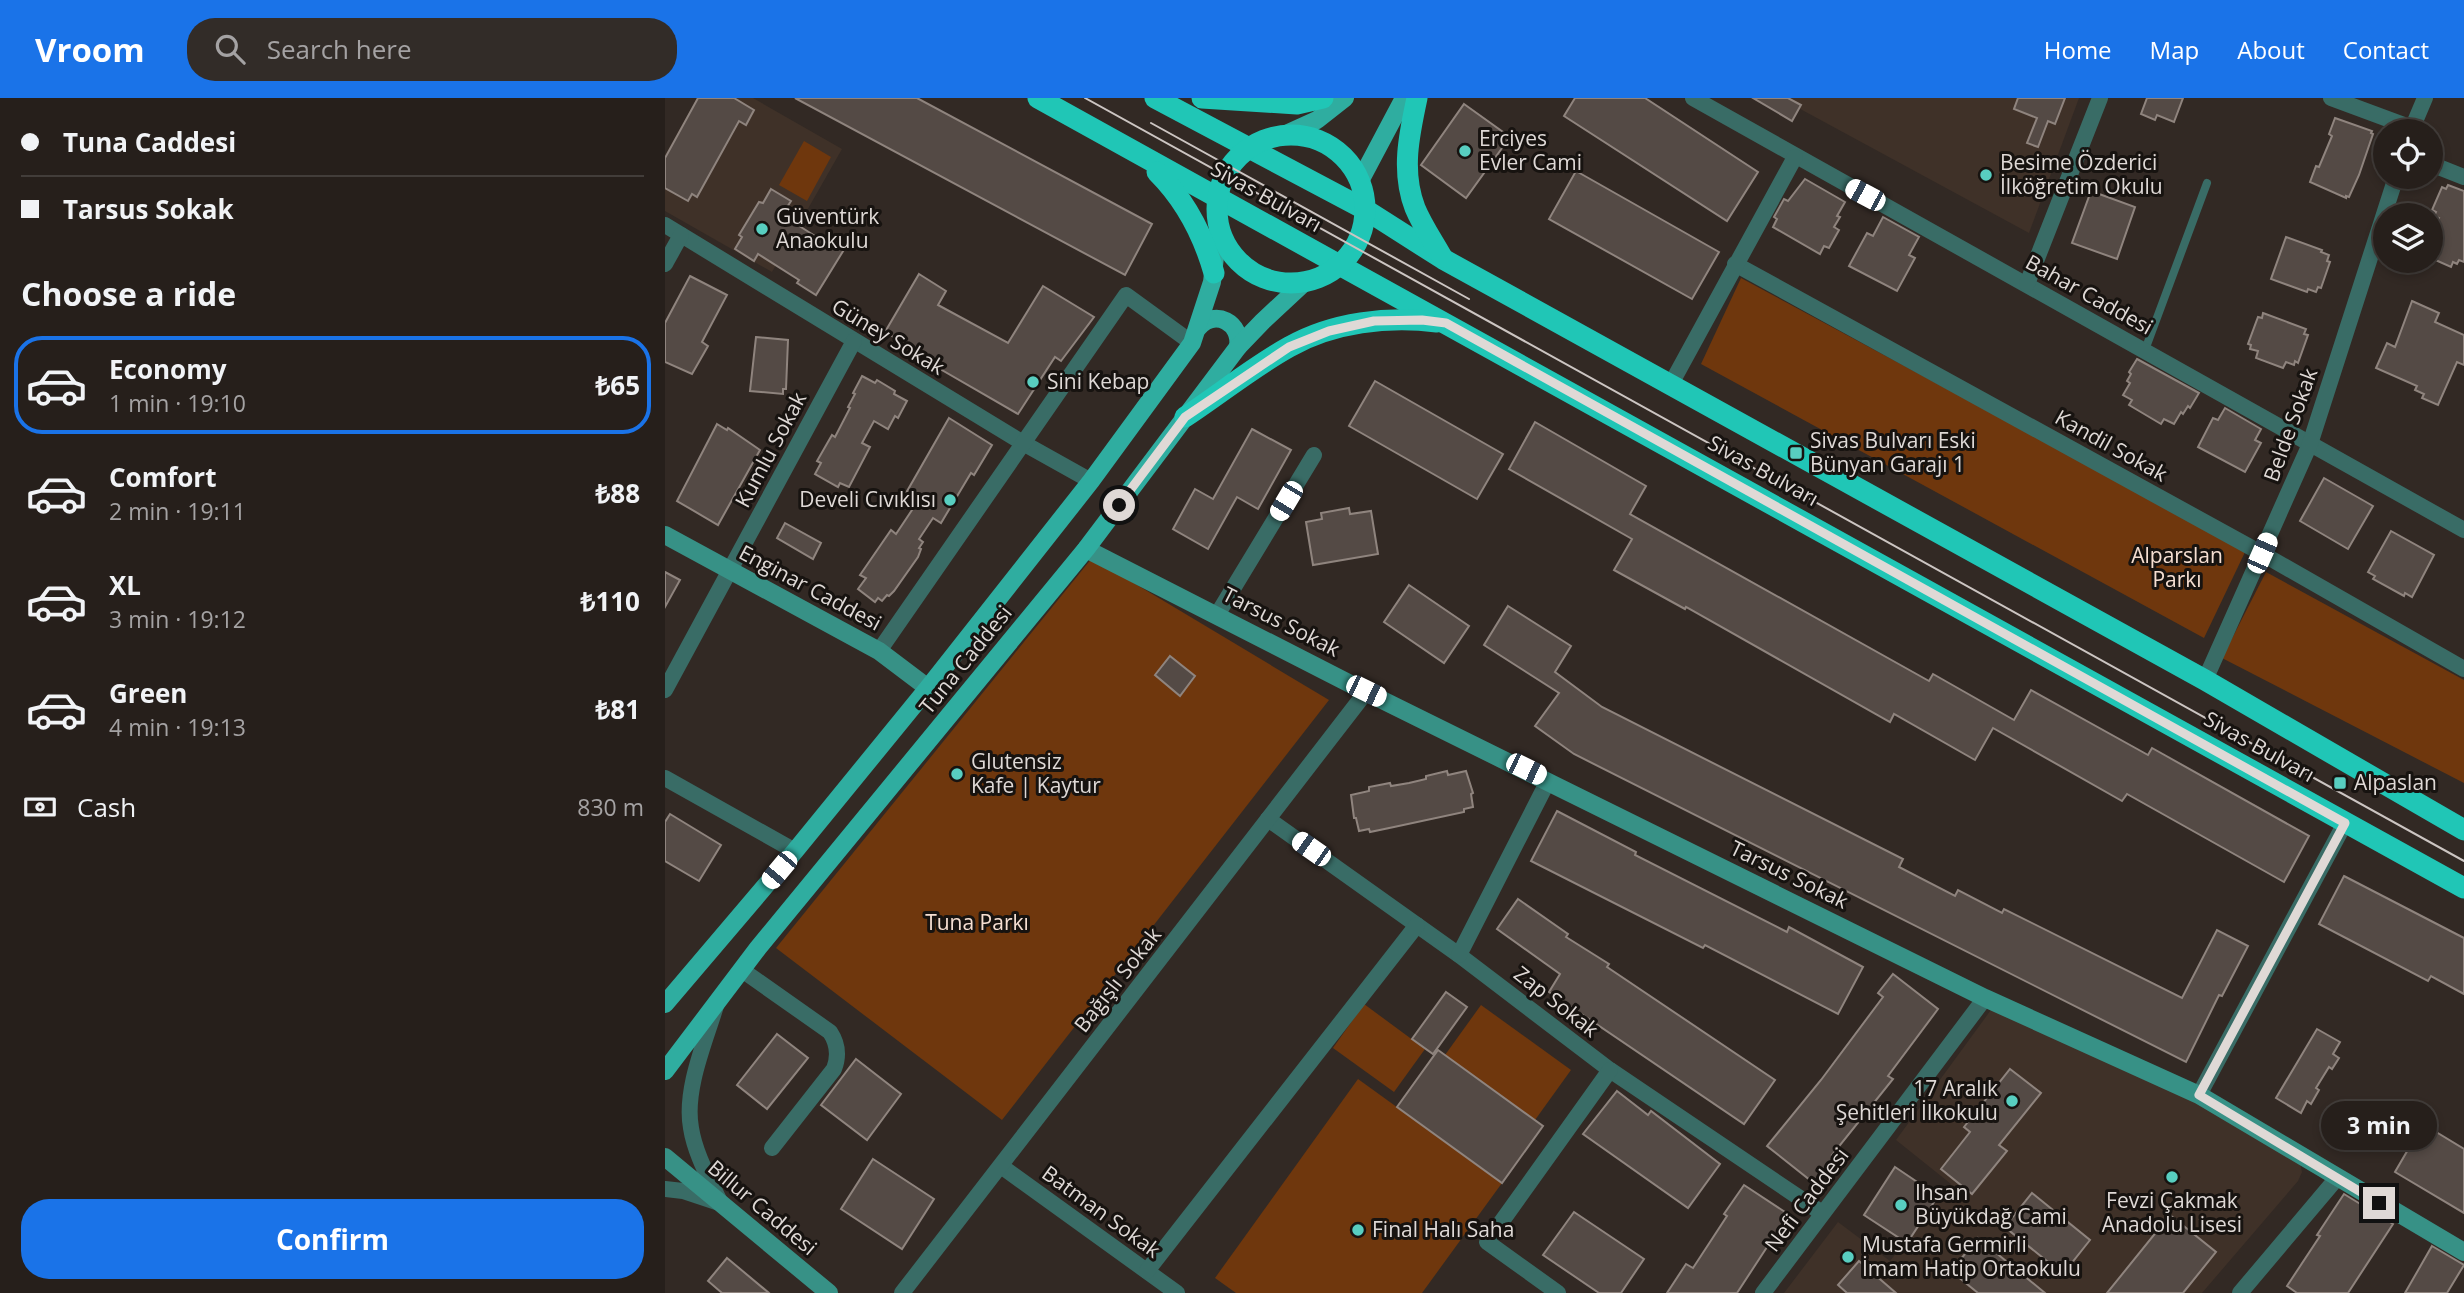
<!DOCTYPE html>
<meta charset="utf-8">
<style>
body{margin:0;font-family:"Open Sans",sans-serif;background:#322c28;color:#f1f3f6;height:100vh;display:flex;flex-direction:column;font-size:26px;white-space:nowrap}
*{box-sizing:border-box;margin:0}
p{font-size:23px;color:#a4a2a3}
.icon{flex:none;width:38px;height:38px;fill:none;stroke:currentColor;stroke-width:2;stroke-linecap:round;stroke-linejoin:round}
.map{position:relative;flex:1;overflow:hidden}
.panel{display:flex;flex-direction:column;background:#261f1b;width:665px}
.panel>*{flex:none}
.banner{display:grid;align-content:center;height:154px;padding:0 21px;background:#261f1b}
.tools{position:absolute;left:1708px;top:21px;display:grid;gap:14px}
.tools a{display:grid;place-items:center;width:70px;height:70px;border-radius:50%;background:#261f1b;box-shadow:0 4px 10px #0003,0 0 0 2px #423d3a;font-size:35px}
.end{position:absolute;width:32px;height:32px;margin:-16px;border:9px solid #dfd9d6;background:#111;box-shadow:0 0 0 4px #111}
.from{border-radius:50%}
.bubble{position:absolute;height:49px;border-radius:24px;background:#261f1b;box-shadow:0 4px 10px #0003,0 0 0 2px #423d3a;font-size:23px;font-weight:700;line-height:49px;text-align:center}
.car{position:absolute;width:21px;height:42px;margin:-21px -10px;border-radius:9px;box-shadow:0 0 5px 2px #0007;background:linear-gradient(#fff 24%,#345 0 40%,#fff 0 76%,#345 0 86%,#fff 0)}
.banner b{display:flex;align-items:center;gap:24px;height:66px;font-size:26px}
.banner b+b{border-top:2px solid #423d3a}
.banner i{width:18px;height:18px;background:#f1f3f6}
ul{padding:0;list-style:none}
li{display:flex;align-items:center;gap:21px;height:98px;margin:0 14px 10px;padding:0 7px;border:4px solid transparent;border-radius:28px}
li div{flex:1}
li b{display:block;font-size:26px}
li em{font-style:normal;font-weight:700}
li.current{border-color:#1a73e8}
li>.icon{width:63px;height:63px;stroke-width:1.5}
h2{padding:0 21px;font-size:32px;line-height:84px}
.pay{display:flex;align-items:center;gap:18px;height:77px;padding:0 21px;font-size:26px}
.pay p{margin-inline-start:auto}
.action{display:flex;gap:14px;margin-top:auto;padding:14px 21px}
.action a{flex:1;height:80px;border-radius:28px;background:#1a73e8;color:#fff;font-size:28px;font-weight:700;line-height:80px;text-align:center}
header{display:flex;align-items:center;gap:42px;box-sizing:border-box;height:98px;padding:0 35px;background:#1a73e8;color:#fff}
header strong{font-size:33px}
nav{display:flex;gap:38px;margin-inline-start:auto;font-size:24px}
.search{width:490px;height:63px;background:#322c28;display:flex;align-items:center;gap:18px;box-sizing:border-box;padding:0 24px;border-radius:28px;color:#a4a2a3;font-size:26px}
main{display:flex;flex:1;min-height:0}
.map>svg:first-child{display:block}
.built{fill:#3f3128}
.green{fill:#6f370d}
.building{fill:#544a45;stroke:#8f847e;stroke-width:2}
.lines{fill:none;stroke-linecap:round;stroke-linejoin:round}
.lane{stroke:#396c66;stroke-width:8}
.street{stroke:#396c66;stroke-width:16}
.secondary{stroke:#379186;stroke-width:18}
.primary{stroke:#2fada0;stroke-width:18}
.highway{stroke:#20c6b6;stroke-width:21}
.tram{stroke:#ccc5c2;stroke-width:2}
.route{stroke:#dfd9d6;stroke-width:9}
.poi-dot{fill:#58cec0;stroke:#171310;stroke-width:2.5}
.labels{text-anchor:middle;stroke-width:6;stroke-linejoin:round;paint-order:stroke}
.poi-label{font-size:21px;fill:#dfd9d6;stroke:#171310;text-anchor:start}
.street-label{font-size:21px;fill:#dfd9d6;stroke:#171310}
.park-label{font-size:21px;fill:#f6dfd2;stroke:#171310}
</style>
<header>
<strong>Vroom</strong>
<div class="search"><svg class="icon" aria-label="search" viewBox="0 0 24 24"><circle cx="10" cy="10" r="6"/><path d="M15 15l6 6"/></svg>Search here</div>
<nav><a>Home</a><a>Map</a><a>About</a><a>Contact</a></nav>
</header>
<main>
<section class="panel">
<div class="banner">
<b><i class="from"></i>Tuna Caddesi</b>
<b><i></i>Tarsus Sokak</b>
</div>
<h2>Choose a ride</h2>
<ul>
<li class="current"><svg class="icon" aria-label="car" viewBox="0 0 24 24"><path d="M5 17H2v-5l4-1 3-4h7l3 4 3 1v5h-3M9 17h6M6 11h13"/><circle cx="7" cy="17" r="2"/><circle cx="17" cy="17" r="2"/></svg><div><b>Economy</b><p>1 min · 19:10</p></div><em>₺65</em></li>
<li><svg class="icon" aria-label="car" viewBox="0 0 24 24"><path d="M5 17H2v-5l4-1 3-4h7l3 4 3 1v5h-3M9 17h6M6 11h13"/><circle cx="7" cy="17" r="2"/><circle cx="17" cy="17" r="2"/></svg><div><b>Comfort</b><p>2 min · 19:11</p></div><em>₺88</em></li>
<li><svg class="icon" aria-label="car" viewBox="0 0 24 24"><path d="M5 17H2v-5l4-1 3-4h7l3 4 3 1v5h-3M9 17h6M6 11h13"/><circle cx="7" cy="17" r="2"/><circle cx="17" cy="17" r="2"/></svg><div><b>XL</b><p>3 min · 19:12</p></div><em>₺110</em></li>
<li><svg class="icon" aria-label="car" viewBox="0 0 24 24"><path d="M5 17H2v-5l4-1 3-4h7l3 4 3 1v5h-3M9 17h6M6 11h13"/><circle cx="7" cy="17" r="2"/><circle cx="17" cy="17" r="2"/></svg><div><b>Green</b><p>4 min · 19:13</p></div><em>₺81</em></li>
</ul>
<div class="pay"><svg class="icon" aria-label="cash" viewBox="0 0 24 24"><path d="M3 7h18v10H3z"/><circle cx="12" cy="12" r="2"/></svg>Cash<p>830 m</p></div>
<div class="action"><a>Confirm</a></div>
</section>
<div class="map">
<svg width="1799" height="1195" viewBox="0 0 1799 1195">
<rect width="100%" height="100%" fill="#322924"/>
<g class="built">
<path d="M32,0h56l89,51 -70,123 -107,-61v-56z"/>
<path d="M1115,0h299l-50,135z"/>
<path d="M1331,905l132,60 171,95 3,14 -4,9 -96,112h-418l54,-71 52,39 61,-77 -55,-44z"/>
</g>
<g class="green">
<path d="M139,43l27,16 -24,44 -28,-16z"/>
<path d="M1076,180l505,272 -42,88 -503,-274z"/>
<path d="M427,460l237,142 -327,420 -226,-172z"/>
<path d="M1601,474l198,108v103l-242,-125z"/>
<path d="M699,906l61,45 -31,43 -61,-44z"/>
<path d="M816,907l90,65 -36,50 -90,-65z"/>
<path d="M693,981l144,104 -80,110h-186l-21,-15z"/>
</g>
<g class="building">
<path d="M33,0h36l20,12 -8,15 -7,-4 -42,76 -5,-3 -4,7 -23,-13v-30z"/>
<path d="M130,0h122l235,126 -27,51z"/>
<path d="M910,0h70l113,74 -31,49 -163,-105z"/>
<path d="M1088,0h35l13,7 -9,16z"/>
<path d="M1353,0h47l-10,26 -7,-3 -10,26 -11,-4 10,-25 -23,-9z"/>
<path d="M1482,0h36l-9,24 -17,-7 -2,5 -14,-6z"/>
<path d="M799,6l46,33 -44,61 -45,-33z"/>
<path d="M1670,20l37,13 -1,2 2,1 -14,41 -10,22 -3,-1v2l-36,-16 6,-16 3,1 13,-31 -3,-2z"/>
<path d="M911,73l143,81 -27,47 -143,-80z"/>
<path d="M1140,81l40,23 -8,14 3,1 -6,10 5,3 -10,18 -5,-2 -4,8 -47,-27 4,-8 -3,-2 10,-18 4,2z"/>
<path d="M1783,87l16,6v71l-5,-2 -2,4 -4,-2 -2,5 -20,-9v-21l8,-19 -5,-2 2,-4 -4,-2 10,-23 4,2z"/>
<path d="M106,91l20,12 -9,14 41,26 4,-5 18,12 -29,47 -19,-12 2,-3 -41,-26 -4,7 -19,-12 7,-12 -3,-2 20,-33 4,1z"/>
<path d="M1426,93l44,16 -18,52 -45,-16z"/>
<path d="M1218,119l36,20 -10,18 6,3 -18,33 -48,-25 18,-33 6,3z"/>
<path d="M1621,139l36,13 -1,2 8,3 -2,6 3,1 -9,26 -3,-1 -2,5 -8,-3 -1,3 -36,-13z"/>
<path d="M254,176l27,17 -8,14 70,38 35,-57 51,31 -33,44 -6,-4 -37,57 -90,-52 2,-3 -45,-27z"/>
<path d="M25,178l37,19 -25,47 6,4 -16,28 -27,-12v-39z"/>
<path d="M1747,203l27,12 -4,9 29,13v30l-7,-3 -19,43 -16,-7 2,-4 -9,-4 2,-4 -41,-18 11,-25 8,4z"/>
<path d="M1598,215l43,16 -2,5 4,1 -10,28 -3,-2 -1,4 -8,-3 -3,6 -27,-10 2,-7 -8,-2 1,-4 -3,-1 10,-27 4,1z"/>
<path d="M91,239l32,3 -2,49h-3v5l-33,-3z"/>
<path d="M1472,261l62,34 -9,15 -2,-2 -5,8 -2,-2 -7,12 -10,-5 -3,5 -32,-19 3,-5 -9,-5 7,-12 -3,-2 4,-7 -2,-2z"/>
<path d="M197,278l13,7 2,-3 18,11 -1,3 13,7 -9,17 -3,-2 -7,13 -14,-8 -12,22 8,4 -21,40 -9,-4 -2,4 -23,-13 6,-11 -4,-2 15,-26 3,2 15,-29 -2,-1 7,-13 -2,-1z"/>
<path d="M710,283l128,73 -26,45 -128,-73z"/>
<path d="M1560,310l36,21 -6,11 6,3 -16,29 -47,-25 15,-29 5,2z"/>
<path d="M284,320l43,27 -18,30 -3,-2 -30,50 -8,-5 -14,21 4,3 -4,6 2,1 -3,8 -24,34 -5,5 -2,-1 -5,6 -4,-3 -3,4 -17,-13 8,-11 -6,-3 31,-45 5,4 18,-27 -12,-7z"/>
<path d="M870,324l111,64 -16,28 299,167 4,-7 81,46 17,-30 117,65 4,-7 157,88 -25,46 -157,-88 -5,7 -129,-73 -18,32 -81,-46 -4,8 -204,-115 -1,2 -71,-39 18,-31 -123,-70z"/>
<path d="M52,326l10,6 1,-2 32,22 -42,75 -41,-24z"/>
<path d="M587,331l39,21 -33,59 -21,-12 -29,52 -35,-20 22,-40 18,10z"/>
<path d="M1659,380l49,28 -25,43 -48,-28z"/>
<path d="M684,410l1,6 21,-3 7,43 -65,11 -7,-43 16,-3 -1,-6z"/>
<path d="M120,425l36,20 -8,16 -36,-21z"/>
<path d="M1726,433l43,24 -22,42 -7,-4 -1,3 -31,-17 2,-3 -7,-4z"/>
<path d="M0,474l15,8 -15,27z"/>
<path d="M744,487l60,41 -25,37 -60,-41z"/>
<path d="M843,508l63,40 -16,26 47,35 301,152 -4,8 56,29 3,-6 44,23 2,-4 178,89 35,-68 31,16 -26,50 -3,-1 -33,67 -612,-308 -39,-28 24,-33 -75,-48z"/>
<path d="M505,558l25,20 -15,20 -25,-21z"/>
<path d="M782,673l1,4 18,-4 7,22 -2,1 2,13 -9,2v3l-70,15 -24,5 -1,-3 -10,2 -3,-13h-2l-3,-23 18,-4v-4l21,-4 1,3 18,-3 17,-4v-3z"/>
<path d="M892,713l79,41 -1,3 152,77 2,-5 74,40 -25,47 -133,-69 -2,3 -172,-87z"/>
<path d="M5,716l51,31 -22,36 -34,-20v-39z"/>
<path d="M1679,778l120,62v56l-33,-18 -3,5 -109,-57z"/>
<path d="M853,801l50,35 -2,3 43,27 -2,3 168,113 -31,44 -195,-132 11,-18 -63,-45z"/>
<path d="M1228,876l45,35 -50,67 5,3 -61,76 4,3 -21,26 -48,-38 54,-66 62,-83 -5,-4z"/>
<path d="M781,894l21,15 -34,47 -21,-15z"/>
<path d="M1652,931l23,13 -7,12 6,4 -7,11 -3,-2 -13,21 3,2 -8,14 -4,-3 -6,12 -25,-15z"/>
<path d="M112,936l31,24 -41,51 -30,-24z"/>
<path d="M773,952l105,76 -41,57 -105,-76z"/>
<path d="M191,961l45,35 -34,46 -46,-35z"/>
<path d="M1345,971l31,24 -42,52 8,6 -35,43 -31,-25 29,-37 -6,-5z"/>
<path d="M952,993l31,24 3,-4 69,53 -32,44 -105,-74z"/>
<path d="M1758,1026l41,25v64l-69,-41z"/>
<path d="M208,1061l61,40 -32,50 -61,-40z"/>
<path d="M1230,1069l43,29 -31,47 -43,-28z"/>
<path d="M1079,1087l47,31 -20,30 -2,-2 -32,49h-70l19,-29 7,4 34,-52 -3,-2z"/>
<path d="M1367,1095l58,47 -27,34 -57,-46 3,-4 -1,-1z"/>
<path d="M1679,1096l49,30 -45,69h-51l-10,-7 33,-50 -3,-1z"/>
<path d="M909,1114l70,47 -23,34h-22l-56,-38z"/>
<path d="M1505,1117l46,37 -33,41h-76z"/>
<path d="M1313,1140l67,55h-67l-27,-22z"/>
<path d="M1767,1148l32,19 -17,28h-42z"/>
<path d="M62,1160l42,35h-47l-14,-12z"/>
<path d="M1194,1163l37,32h-49l-9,-8z"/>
</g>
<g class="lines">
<path class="lane" d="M1480,252l62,-167"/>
<g class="street">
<path d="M1028,0l771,432"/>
<path d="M1666,0l81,30"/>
<path d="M1746,33l14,-33"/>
<path d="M1766,66l33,13"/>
<path d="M0,127l358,218 68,38"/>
<path d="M0,166l16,-29"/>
<path d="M1070,166l526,289 203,116"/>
<path d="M1362,186l73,-186"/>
<path d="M1006,286l124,-227"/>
<path d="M552,517l97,-160"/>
<path d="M214,553l247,-356 66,48"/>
<path d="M1540,582l105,-236 86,-267"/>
<path d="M0,592l189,-349"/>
<path d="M0,680l130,73"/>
<path d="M603,721l191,136 151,115 212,143"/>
<path d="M794,857l89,-174"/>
<path d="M77,872l88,62c8,12 9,24 4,37l-62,79"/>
<path d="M51,908c-11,36 -32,84 -25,122 4,26 19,52 30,76"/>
<path d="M1534,997l146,-272"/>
<path d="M336,1068l176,127"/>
<path d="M0,1091l18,2 33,11"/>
<path d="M482,1173l270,-346"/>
<path d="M237,1195l464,-601"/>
<path d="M893,1195l-71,-51 123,-172"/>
<path d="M1098,1195l222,-295"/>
<path d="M1575,1195l97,-115"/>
</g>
<g class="secondary">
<path d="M0,437l214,116 49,37"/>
<path d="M421,451l280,143 619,306 214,97 265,157"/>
<path d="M0,1059l164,136"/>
</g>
<g class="primary">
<path d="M619,37l33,-15 28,-22"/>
<path d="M695,83l44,-83"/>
<path d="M533,230c17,-20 44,-5 40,19"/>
<path d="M0,906l130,-153 133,-163 163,-207 101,-138 20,-61 7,-58"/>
<path d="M0,973l93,-123 328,-399 152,-202 25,-26 42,-39"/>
</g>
<g class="highway">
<path d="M373,0l1426,790"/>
<path d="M490,0l211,112 77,49 762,421 259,150"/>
<path d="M537,0l95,6 26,-6"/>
<path d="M752,0c-8,37 -16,74 -2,110 7,17 18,33 27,49"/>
<circle cx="626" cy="111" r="74"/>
<path d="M492,74c29,29 46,62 57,101"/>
<path d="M520,319c35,-23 68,-50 104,-70 44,-25 99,-31 148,-25"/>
</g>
<g class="tram">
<path d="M420,0l1379,763"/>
<path d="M486,25l318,176"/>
</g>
</g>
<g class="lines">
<path class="route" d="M454,407l66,-88 104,-70 40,-16 45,-10 48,-1 24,3 899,500 -146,272 180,108"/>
</g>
<g class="poi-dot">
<circle cx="800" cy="53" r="7"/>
<circle cx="1321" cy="77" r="7"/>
<circle cx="97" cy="131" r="7"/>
<circle cx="368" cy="284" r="7"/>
<rect x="1124" y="348" width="14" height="14" rx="3.5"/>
<circle cx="285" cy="402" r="7"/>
<circle cx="292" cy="676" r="7"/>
<rect x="1668" y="678" width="14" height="14" rx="3.5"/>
<circle cx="1347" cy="1003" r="7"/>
<circle cx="1507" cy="1079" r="7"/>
<circle cx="1236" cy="1107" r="7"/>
<circle cx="693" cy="1132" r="7"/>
<circle cx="1183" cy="1159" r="7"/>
</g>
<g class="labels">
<g class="poi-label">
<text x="814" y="48">Erciyes<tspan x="814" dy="24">Evler Cami</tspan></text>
<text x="1335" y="72">Besime Özderici<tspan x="1335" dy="24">İlköğretim Okulu</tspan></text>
<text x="111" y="126">Güventürk<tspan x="111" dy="24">Anaokulu</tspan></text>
<text x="382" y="291">Sini Kebap</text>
<text x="1145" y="350">Sivas Bulvarı Eski<tspan x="1145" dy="24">Bünyan Garajı 1</tspan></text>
<text x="271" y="409" text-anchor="end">Develi Cıvıklısı</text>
<text x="306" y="671">Glutensiz<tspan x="306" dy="24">Kafe | Kaytur</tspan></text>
<text x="1689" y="692">Alpaslan</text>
<text x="1333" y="998" text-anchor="end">17 Aralık<tspan x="1333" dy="24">Şehitleri İlkokulu</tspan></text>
<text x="1250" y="1102">Ihsan<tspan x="1250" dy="24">Büyükdağ Cami</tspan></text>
<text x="1507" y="1110" text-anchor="middle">Fevzi Çakmak<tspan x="1507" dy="24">Anadolu Lisesi</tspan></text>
<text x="707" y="1139">Final Halı Saha</text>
<text x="1197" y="1154">Mustafa Germirli<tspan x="1197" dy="24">İmam Hatip Ortaokulu</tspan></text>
</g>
<g class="street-label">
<text transform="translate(601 99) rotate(29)" y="7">Sivas Bulvarı</text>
<text transform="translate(1424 197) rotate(29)" y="7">Bahar Caddesi</text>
<text transform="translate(223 239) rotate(31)" y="7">Güney Sokak</text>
<text transform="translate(1626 327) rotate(-70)" y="7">Belde Sokak</text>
<text transform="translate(1446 348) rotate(29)" y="7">Kandil Sokak</text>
<text transform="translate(106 352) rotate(-62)" y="7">Kumlu Sokak</text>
<text transform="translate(1098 373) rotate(29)" y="7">Sivas Bulvarı</text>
<text transform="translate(145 490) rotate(28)" y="7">Enginar Caddesi</text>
<text transform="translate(616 524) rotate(27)" y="7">Tarsus Sokak</text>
<text transform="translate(301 562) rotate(-51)" y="7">Tuna Caddesi</text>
<text transform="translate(1594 649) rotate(29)" y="7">Sivas Bulvarı</text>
<text transform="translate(1124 777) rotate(26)" y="7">Tarsus Sokak</text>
<text transform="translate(453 882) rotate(-52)" y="7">Bağışlı Sokak</text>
<text transform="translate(891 904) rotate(38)" y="7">Zap Sokak</text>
<text transform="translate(1142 1102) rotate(-53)" y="7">Nefi Caddesi</text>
<text transform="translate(97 1110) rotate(40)" y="7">Billur Caddesi</text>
<text transform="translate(436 1114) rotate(36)" y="7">Batman Sokak</text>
</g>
<g class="park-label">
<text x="1512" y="465">Alparslan<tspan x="1512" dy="24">Parkı</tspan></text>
<text x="312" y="832">Tuna Parkı</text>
</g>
</g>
</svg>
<div class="tools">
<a><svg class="icon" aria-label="locate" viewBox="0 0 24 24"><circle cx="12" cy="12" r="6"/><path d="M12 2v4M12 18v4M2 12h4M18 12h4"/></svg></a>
<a><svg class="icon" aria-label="layers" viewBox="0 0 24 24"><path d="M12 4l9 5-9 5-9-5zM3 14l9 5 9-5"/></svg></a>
</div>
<i class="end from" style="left:454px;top:407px"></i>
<i class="end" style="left:1714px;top:1105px"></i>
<div class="bubble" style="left:1656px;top:1003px;width:116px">3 min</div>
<i class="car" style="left:1200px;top:97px;rotate:298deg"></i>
<i class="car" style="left:621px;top:403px;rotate:211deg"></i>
<i class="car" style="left:1597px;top:455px;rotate:24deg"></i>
<i class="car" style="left:701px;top:593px;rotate:116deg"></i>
<i class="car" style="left:861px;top:671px;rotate:116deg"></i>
<i class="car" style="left:646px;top:751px;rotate:305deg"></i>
<i class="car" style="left:114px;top:772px;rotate:220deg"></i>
</div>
</main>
